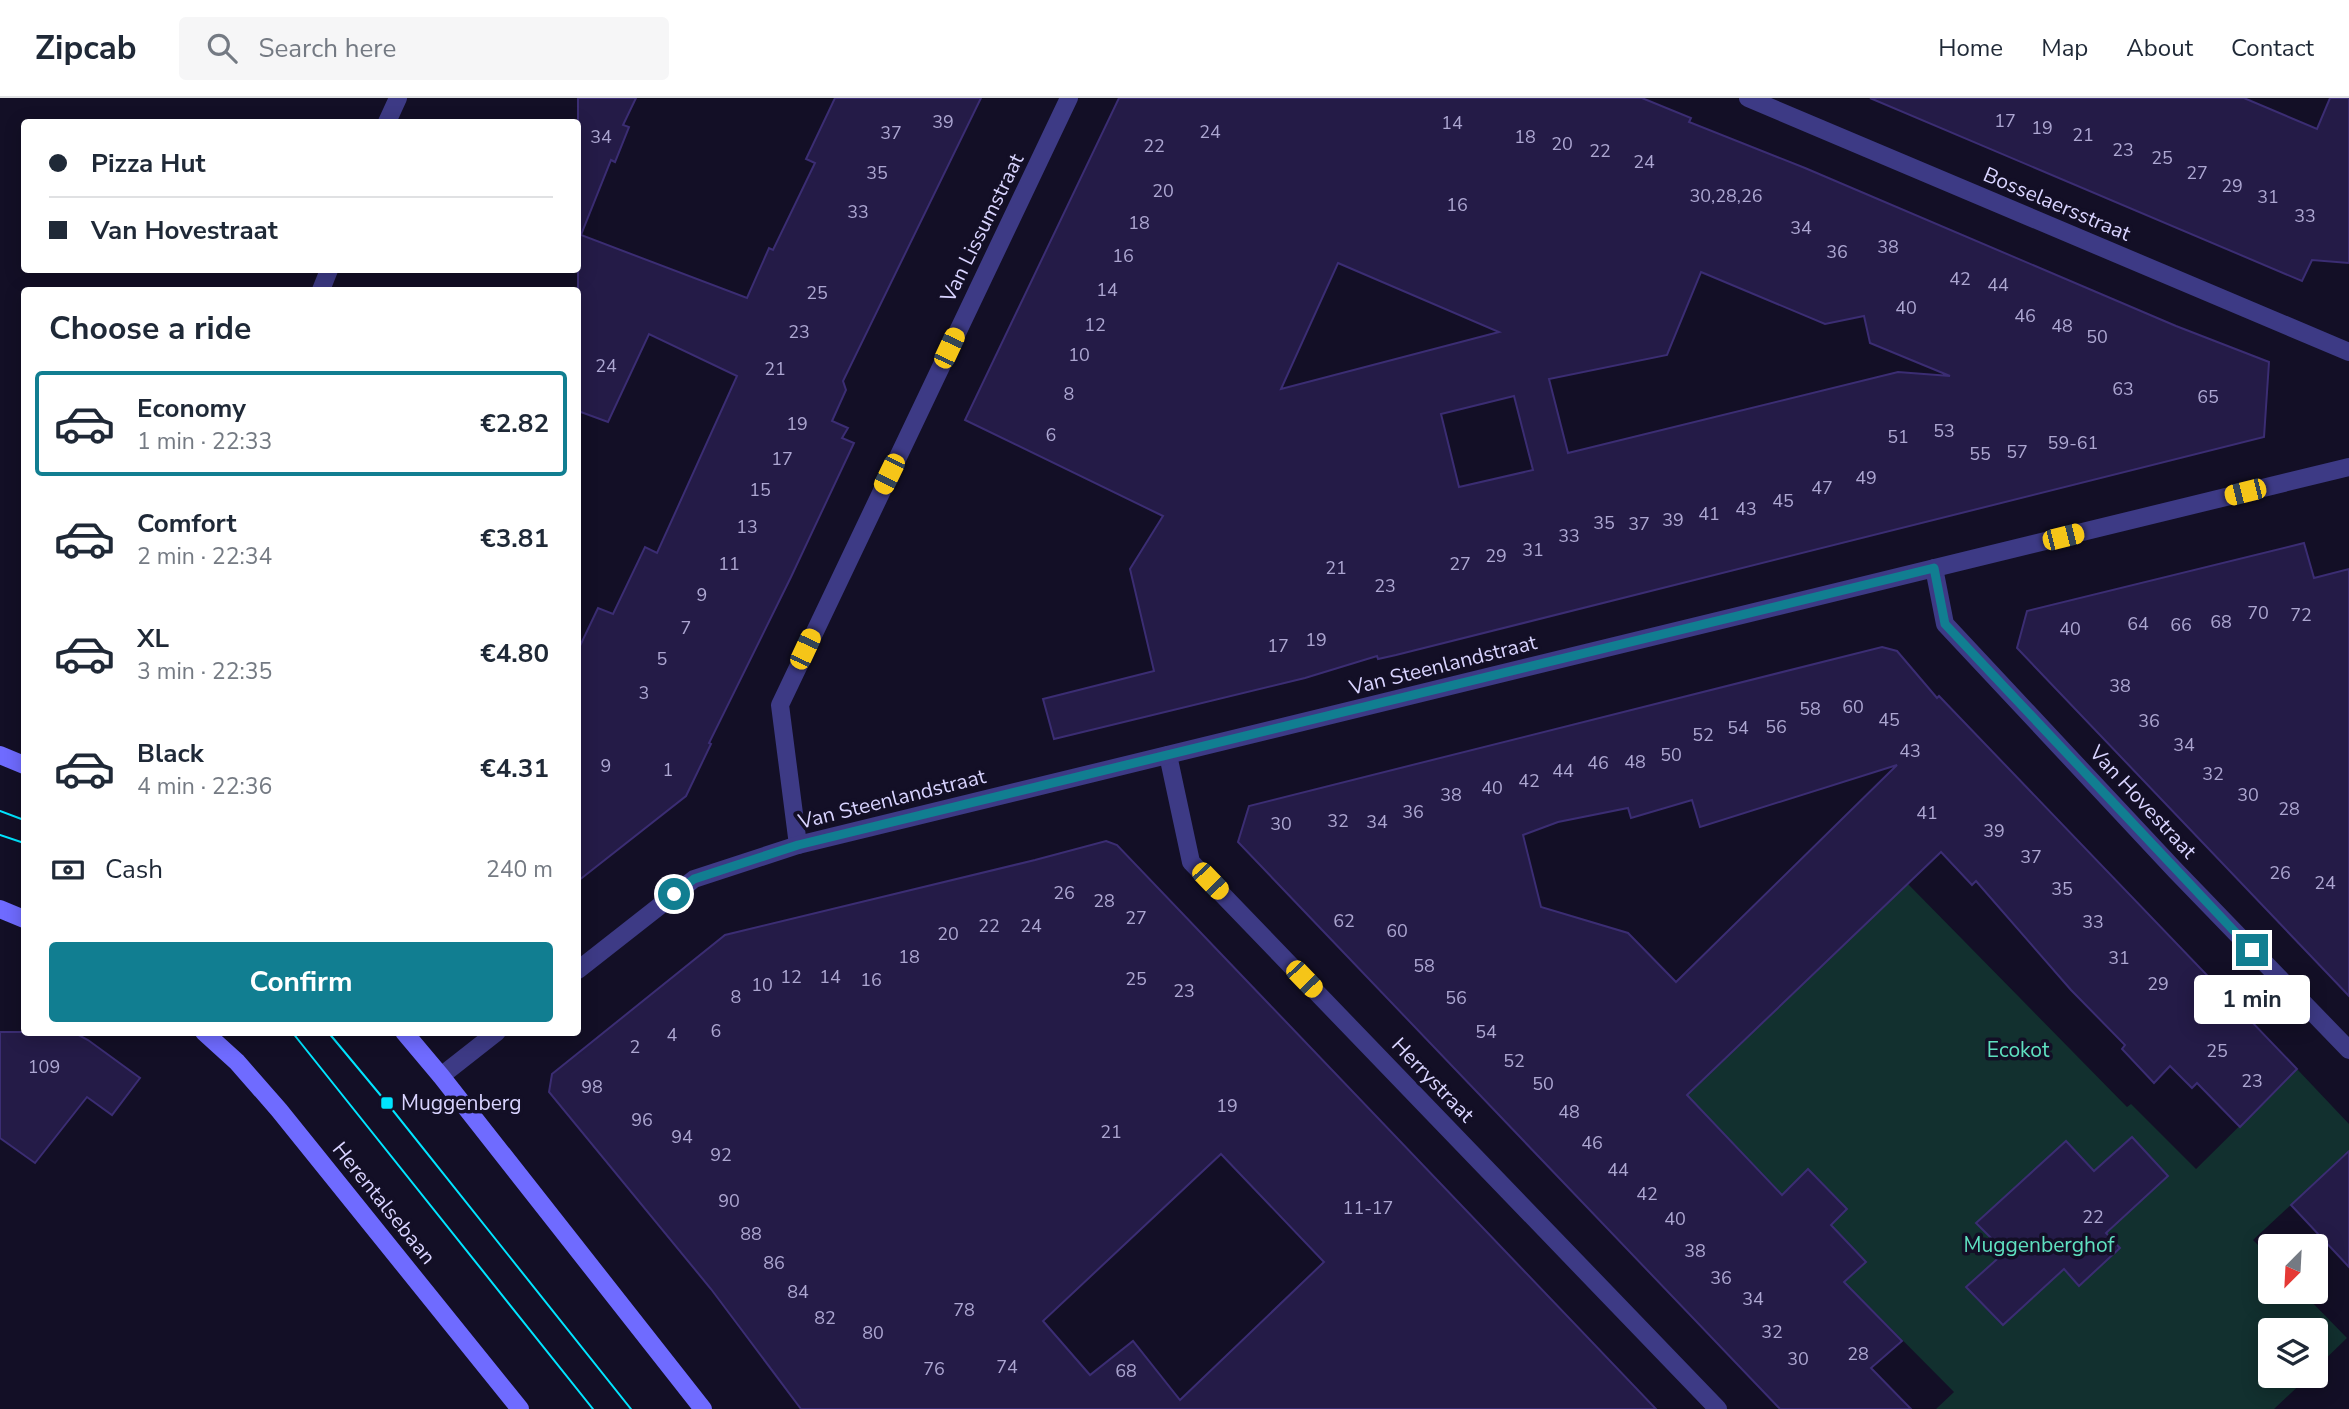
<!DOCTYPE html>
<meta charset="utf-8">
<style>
body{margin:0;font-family:"Nunito Sans",sans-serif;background:#f6f6f7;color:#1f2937;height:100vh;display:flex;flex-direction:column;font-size:26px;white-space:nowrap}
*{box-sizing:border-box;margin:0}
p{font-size:23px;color:#747a83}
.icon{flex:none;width:38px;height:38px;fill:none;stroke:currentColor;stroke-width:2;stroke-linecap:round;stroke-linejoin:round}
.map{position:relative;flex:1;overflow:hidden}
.side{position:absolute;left:21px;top:189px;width:560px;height:749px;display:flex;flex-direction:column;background:#fff;border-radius:7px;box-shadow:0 4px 18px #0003}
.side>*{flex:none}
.banner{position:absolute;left:21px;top:21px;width:560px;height:154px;border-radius:7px;box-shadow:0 4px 18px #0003;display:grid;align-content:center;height:154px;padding:0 28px;background:#fff}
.needle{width:46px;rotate:204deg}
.tools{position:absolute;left:2258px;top:1136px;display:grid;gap:14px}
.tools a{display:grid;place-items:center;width:70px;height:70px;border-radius:7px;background:#fff;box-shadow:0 4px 18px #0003;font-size:35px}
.end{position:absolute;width:32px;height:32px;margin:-16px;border:9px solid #117e91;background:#fff;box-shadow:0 0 0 4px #fff}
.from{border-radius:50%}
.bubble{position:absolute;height:49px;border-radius:7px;background:#fff;box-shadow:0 4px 18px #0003;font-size:23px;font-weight:700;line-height:49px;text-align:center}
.car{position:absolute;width:21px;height:42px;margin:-21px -10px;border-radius:9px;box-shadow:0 0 5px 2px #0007;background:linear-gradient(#f5c518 24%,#345 0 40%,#f5c518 0 76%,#345 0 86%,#f5c518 0)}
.banner b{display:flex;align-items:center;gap:24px;height:66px;font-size:26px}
.banner b+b{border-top:2px solid #e0e1e3}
.banner i{width:18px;height:18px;background:#1f2937}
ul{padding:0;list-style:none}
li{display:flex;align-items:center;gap:21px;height:105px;margin:0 14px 10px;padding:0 14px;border:4px solid transparent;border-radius:7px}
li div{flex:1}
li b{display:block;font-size:26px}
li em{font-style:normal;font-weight:700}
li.on{border-color:#117e91}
li>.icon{width:63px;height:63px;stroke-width:1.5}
h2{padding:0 28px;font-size:32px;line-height:84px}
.pay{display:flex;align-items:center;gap:18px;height:77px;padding:0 28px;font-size:26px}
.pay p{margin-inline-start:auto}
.button{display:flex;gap:14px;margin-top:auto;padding:14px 28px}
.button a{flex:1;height:80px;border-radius:7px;background:#117e91;color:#fff;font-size:28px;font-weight:700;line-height:80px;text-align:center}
header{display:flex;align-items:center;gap:42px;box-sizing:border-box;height:98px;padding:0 35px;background:#fff;border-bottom:2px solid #e0e1e3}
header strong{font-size:33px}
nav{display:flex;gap:38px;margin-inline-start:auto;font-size:24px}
.search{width:490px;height:63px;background:#f6f6f7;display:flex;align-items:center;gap:18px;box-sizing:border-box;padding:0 24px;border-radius:7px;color:#747a83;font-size:26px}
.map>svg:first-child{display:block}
.green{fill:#12302f}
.building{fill:#241b47;stroke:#3b2d73;stroke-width:2;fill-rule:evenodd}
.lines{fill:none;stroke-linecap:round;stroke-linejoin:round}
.minor{stroke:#3d3a85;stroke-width:18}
.secondary{stroke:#6f6bff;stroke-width:18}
.tram{stroke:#00e5ff;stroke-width:2}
.route{stroke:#117e91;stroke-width:9}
.poi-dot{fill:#00e5ff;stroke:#130f26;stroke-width:2.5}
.labels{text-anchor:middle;stroke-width:7;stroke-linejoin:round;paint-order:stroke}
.number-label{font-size:18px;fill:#aca6d1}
.street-label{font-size:21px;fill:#d9d4ff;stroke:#130f26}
.park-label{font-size:21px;fill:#5fe0c0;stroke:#130f26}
.poi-label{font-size:21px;fill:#d9d4ff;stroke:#130f26;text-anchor:start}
</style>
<header>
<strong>Zipcab</strong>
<div class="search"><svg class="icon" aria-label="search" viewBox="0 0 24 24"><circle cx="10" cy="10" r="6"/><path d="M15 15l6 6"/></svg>Search here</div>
<nav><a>Home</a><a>Map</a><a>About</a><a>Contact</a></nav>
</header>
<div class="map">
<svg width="2349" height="1311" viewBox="0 0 2349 1311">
<rect width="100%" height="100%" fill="#130f26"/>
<path class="green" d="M1908,786l219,223 4,-3 65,65 101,-100 52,55v27l-96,89 17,17v35h32l45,46 -32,31v-39h-45v46h39l-35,33h-338l18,-17 -141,-142 -31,-55 -95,-100z"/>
<g class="building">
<path d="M578,0h58l-13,27 6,2 -14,35 -4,-2 -30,75 166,63 22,-50 4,2 42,-87 -9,-4 29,-61h146l-138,283 3,9 -14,31 16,7 -6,10 12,5 -63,134 -82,166 2,1 -25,52 -108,85v-231l20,-42 15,6 32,-67 12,6 80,-177 -88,-42 -41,88 -30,-11z"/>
<path d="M1119,0h523l49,20 -2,4 116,46 371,158 93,36 -5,75 -868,218 -18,4 -1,-3 -72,22 -251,61 -11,-40 111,-28 -24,-102 33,-53 -198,-96zM1338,165l161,69 -218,57zM1701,174l124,52 39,-8 6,27 80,33 -52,-4 -330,81 -19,-74 118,-24zM1514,298l19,74 -74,17 -18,-73z"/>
<path d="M1870,0h374l73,31 13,-31h19v165l-37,-3 -10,21z"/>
<path d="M2304,445l10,35 35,-9v427l-332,-348 10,-37z"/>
<path d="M1882,549l15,4 40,47 2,-2 358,373 -57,58 -43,-44 -5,5 -22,-22 -16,17 -32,-34 3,-4 -54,-55 -95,-109 -4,4 -31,-33 -254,243 95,100 26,-26 39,40 -16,16 35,37 -22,20 58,59 -31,27 40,41h-131l-542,-567 11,-36zM1897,667l-221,217 -48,-49 -87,-26 -18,-72 35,-13 70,-14 3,10 61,-18 8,27z"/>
<path d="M1106,743l11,4 539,564h-855l-90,-120 -162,-197 3,-18 173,-139 310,-75zM1221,1056l103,108 -144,138 -47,-59 -43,34 -47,-54z"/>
<path d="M0,934h73l15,8 52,38 -28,37 -25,-18 -52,66 -35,-25z"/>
<path d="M2132,1039l36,39 -62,57 14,15 -41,38 -15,-17 -61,56 -37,-38 39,-35 -29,-29 90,-82 28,30z"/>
<path d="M2349,1053v116l-58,-62z"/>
</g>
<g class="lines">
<g class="minor">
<path d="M1748,0l601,254"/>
<path d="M387,24l11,-24"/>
<path d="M321,192l8,-20"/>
<path d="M1934,470l11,56 230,246 174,180"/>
<path d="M1168,657l23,107 527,547"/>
<path d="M798,747l-18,-140 289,-607"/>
<path d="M578,872l116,-91 104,-34 1551,-378"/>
<path d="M441,978l56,-44"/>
</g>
<g class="secondary">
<path d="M0,657l24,10"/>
<path d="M0,811l24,10"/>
<path d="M204,934l33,30 42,48 241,299"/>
<path d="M404,934l37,44 262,333"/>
</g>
<g class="tram">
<path d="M0,713l24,9"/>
<path d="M0,737l24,8"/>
<path d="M292,934l301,377"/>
<path d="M328,934l59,71 244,306"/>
</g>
</g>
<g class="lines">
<path class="route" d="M674,796l20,-15 104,-34 1136,-277 11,56 307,326"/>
</g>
<rect class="poi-dot" x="380" y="998" width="14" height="14" rx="3.5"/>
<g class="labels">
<g class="number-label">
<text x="2005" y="29">17</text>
<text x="943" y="30">39</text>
<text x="1452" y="31">14</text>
<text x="2042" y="36">19</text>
<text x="1210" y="40">24</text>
<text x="891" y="41">37</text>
<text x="2083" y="43">21</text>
<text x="601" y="45">34</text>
<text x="1525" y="45">18</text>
<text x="1562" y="52">20</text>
<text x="1154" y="54">22</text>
<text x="2123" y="58">23</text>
<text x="1600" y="59">22</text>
<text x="2162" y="66">25</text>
<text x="1644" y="70">24</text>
<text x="877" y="81">35</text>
<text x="2197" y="81">27</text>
<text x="2232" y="94">29</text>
<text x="1163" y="99">20</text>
<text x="1726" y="104">30,28,26</text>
<text x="2268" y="105">31</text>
<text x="1457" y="113">16</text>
<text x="858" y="120">33</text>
<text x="2305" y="124">33</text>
<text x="1139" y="131">18</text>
<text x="1801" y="136">34</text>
<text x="1888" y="155">38</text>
<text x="1837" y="160">36</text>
<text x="1123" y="164">16</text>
<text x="1960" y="187">42</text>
<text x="1998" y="193">44</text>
<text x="1107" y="198">14</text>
<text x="817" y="201">25</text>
<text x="1906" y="216">40</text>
<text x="2025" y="224">46</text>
<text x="1095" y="233">12</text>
<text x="2062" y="234">48</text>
<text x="799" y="240">23</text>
<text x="2097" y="245">50</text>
<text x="1079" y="263">10</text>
<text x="606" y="274">24</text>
<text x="775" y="277">21</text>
<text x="2123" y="297">63</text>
<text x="1069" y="302">8</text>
<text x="2208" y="305">65</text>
<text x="797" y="332">19</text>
<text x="1944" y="339">53</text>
<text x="1051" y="343">6</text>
<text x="1898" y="345">51</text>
<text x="2073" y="351">59-61</text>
<text x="2017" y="360">57</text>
<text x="1980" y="362">55</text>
<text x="782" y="367">17</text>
<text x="1866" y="386">49</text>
<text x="1822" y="396">47</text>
<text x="760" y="398">15</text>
<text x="1783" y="409">45</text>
<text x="1746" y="417">43</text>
<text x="1709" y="422">41</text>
<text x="1673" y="428">39</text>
<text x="1604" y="431">35</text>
<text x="1639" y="432">37</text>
<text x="747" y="435">13</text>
<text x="1569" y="444">33</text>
<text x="1533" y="458">31</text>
<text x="1496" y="464">29</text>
<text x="729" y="472">11</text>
<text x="1460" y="472">27</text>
<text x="1336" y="476">21</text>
<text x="1385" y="494">23</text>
<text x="702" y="503">9</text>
<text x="2258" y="521">70</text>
<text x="2301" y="523">72</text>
<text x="2221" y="530">68</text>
<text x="2138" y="532">64</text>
<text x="2181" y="533">66</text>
<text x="686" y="536">7</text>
<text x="2070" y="537">40</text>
<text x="1316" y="548">19</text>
<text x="1278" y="554">17</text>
<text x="662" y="567">5</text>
<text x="2120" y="594">38</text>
<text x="644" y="601">3</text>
<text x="1853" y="615">60</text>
<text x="1810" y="617">58</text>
<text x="1889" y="628">45</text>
<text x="2149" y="629">36</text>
<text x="1776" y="635">56</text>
<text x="1738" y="636">54</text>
<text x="1703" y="643">52</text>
<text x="2184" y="653">34</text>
<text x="1910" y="659">43</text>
<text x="1671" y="663">50</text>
<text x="1635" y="670">48</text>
<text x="1598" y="671">46</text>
<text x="606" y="674">9</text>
<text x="668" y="678">1</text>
<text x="1563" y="679">44</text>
<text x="2213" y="682">32</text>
<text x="1529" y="689">42</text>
<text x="1492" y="696">40</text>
<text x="1451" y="703">38</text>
<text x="2248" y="703">30</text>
<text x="2289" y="717">28</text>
<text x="1413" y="720">36</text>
<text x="1927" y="721">41</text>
<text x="1338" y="729">32</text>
<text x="1377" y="730">34</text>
<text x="1281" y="732">30</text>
<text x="1994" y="739">39</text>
<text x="2031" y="765">37</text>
<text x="2280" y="781">26</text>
<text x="2325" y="791">24</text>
<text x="2062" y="797">35</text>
<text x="1064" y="801">26</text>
<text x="1104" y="809">28</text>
<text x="1136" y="826">27</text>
<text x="1344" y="829">62</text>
<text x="2093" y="830">33</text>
<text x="989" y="834">22</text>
<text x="1031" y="834">24</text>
<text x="1397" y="839">60</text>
<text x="948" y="842">20</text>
<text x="909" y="865">18</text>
<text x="2119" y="866">31</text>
<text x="1424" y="874">58</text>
<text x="791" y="885">12</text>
<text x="830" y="885">14</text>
<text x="1136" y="887">25</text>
<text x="871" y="888">16</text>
<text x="2158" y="892">29</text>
<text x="762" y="893">10</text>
<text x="1184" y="899">23</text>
<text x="736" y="905">8</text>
<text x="1456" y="906">56</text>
<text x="716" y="939">6</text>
<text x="1486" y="940">54</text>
<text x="672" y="943">4</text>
<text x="635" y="955">2</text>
<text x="2217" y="959">25</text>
<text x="1514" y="969">52</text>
<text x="44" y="975">109</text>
<text x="2252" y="989">23</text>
<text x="1543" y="992">50</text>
<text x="592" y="995">98</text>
<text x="1227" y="1014">19</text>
<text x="1569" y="1020">48</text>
<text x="642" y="1028">96</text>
<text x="1111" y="1040">21</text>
<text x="682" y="1045">94</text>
<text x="1592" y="1051">46</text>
<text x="721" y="1063">92</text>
<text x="1618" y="1078">44</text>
<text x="1647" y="1102">42</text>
<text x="729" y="1109">90</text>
<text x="1368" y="1116">11-17</text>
<text x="2093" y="1125">22</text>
<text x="1675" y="1127">40</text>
<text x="751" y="1142">88</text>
<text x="1695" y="1159">38</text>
<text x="774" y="1171">86</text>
<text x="1721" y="1186">36</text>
<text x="798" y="1200">84</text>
<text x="1753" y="1207">34</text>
<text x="964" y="1218">78</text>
<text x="825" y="1226">82</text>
<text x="1772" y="1240">32</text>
<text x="873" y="1241">80</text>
<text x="1858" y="1262">28</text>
<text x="1798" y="1267">30</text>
<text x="1007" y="1275">74</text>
<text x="934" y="1277">76</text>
<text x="1126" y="1279">68</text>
</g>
<g class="street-label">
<text transform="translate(2057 106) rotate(23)" y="7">Bosselaersstraat</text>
<text transform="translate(982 130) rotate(-64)" y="7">Van Lissumstraat</text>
<text transform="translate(1443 567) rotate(-14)" y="7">Van Steenlandstraat</text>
<text transform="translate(892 701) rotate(-14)" y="7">Van Steenlandstraat</text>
<text transform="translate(2143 704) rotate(47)" y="7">Van Hovestraat</text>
<text transform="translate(1433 982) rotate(46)" y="7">Herrystraat</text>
<text transform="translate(384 1105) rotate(51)" y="7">Herentalsebaan</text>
</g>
<g class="park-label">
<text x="2018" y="959">Ecokot</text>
<text x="2039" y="1154">Muggenberghof</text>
</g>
<g class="poi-label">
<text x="401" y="1012">Muggenberg</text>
</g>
</g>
</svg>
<div class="tools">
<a><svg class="needle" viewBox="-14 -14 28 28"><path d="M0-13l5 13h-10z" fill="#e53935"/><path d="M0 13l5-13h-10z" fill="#747a83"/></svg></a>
<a><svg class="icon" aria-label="layers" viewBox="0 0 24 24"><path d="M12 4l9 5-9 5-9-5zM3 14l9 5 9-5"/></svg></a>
</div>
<i class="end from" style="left:674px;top:796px"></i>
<i class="end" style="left:2252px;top:852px"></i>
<div class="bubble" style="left:2194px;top:877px;width:116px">1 min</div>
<i class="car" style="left:949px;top:250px;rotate:25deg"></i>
<i class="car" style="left:889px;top:376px;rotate:206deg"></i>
<i class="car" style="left:2245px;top:394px;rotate:256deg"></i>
<i class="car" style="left:2063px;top:439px;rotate:76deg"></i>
<i class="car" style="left:805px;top:551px;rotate:25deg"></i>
<i class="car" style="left:1210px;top:783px;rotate:136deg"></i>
<i class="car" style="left:1304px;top:881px;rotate:136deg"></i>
<div class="banner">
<b><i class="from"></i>Pizza Hut</b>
<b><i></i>Van Hovestraat</b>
</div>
<section class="side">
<h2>Choose a ride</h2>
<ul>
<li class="on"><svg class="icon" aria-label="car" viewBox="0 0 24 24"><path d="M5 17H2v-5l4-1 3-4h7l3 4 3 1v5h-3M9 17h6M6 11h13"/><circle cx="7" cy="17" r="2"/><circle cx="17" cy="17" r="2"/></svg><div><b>Economy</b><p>1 min · 22:33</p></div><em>€2.82</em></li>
<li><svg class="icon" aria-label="car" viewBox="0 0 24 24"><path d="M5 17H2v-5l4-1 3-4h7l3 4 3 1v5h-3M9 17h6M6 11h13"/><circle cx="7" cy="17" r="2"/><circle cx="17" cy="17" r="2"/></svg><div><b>Comfort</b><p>2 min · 22:34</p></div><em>€3.81</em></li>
<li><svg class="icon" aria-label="car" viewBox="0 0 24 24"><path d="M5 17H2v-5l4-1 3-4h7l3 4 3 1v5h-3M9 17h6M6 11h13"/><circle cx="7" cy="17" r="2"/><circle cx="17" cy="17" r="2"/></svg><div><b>XL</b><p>3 min · 22:35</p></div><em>€4.80</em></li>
<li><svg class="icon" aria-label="car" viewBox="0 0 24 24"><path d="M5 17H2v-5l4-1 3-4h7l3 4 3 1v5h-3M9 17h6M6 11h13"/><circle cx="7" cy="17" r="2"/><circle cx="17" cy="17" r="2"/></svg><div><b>Black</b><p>4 min · 22:36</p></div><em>€4.31</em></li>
</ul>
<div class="pay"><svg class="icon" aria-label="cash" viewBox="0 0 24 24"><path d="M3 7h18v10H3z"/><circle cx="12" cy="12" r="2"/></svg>Cash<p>240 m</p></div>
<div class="button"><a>Confirm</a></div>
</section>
</div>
